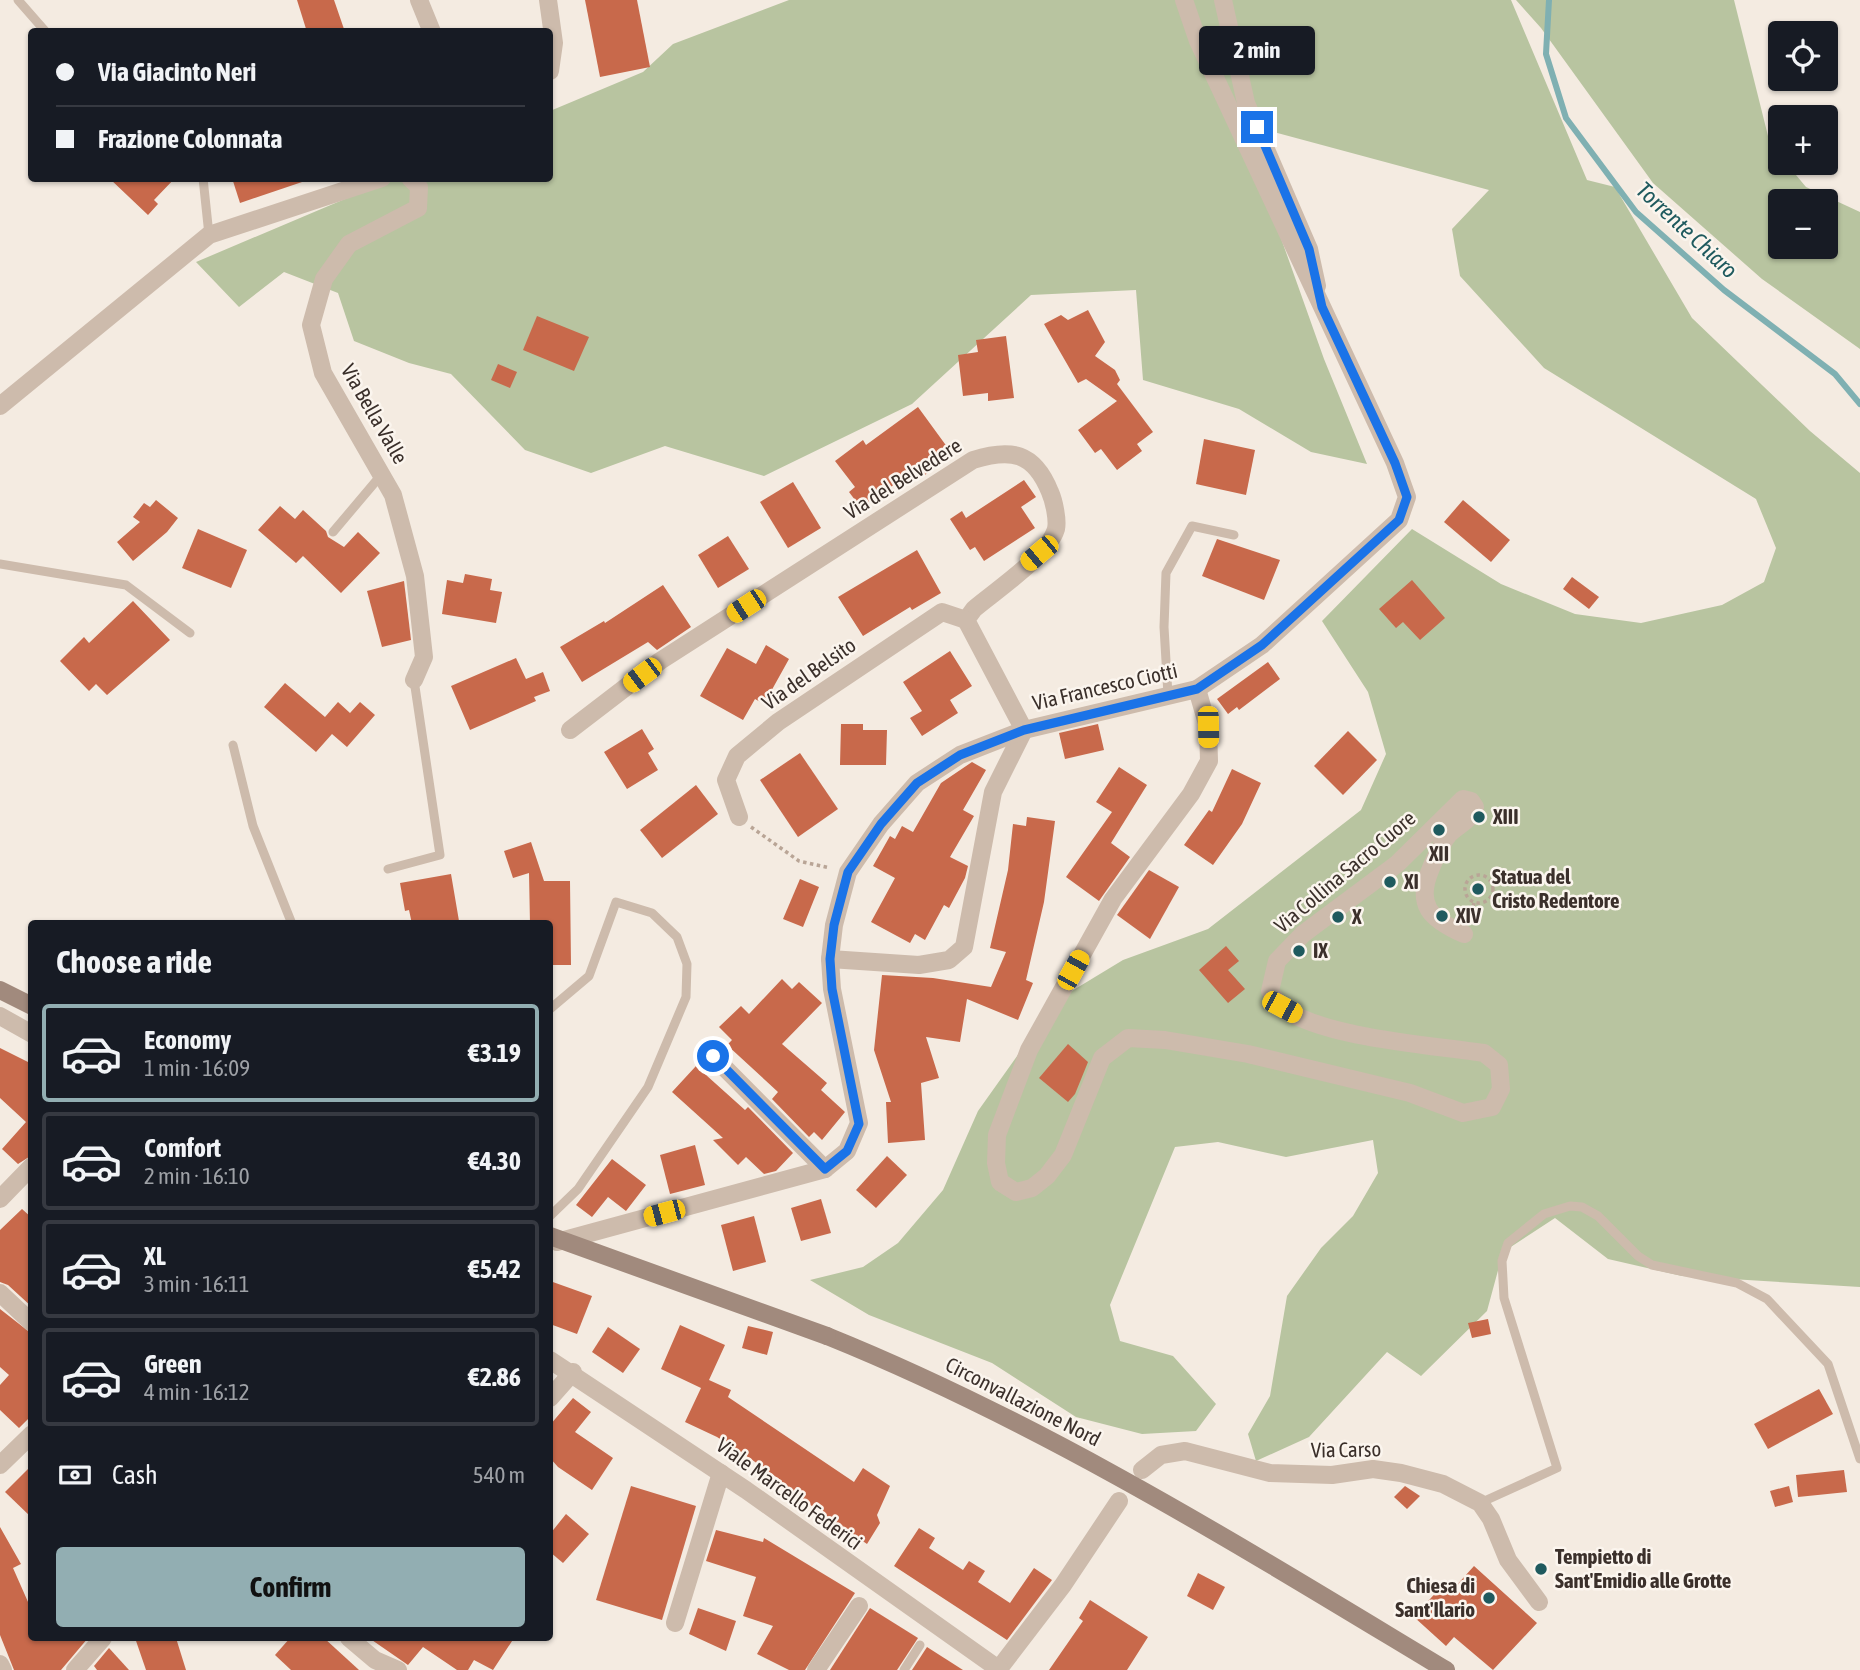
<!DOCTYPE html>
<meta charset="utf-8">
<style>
body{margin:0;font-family:"Asap Condensed",sans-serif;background:#20242c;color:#f1f3f6;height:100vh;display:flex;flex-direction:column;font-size:26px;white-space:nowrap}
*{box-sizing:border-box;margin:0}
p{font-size:23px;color:#9ea1a6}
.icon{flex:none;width:38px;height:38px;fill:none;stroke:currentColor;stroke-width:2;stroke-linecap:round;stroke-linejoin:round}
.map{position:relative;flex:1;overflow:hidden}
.side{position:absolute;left:28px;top:920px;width:525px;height:721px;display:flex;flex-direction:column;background:#171b24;border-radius:7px;box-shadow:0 2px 5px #0004}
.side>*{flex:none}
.banner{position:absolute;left:28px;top:28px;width:525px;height:154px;border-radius:7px;box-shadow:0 2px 5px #0004;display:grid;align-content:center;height:154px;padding:0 28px;background:#171b24}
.tools{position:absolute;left:1768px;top:21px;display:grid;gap:14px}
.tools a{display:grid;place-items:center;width:70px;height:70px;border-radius:7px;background:#171b24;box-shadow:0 2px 5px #0004;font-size:35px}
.end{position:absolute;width:32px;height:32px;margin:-16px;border:9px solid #1a73e8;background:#fff;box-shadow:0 0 0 4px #fff}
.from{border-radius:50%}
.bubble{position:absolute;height:49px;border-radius:7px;background:#171b24;box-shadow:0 2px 5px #0004;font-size:23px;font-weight:700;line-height:49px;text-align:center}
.car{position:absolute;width:21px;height:42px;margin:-21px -10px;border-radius:9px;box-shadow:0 0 5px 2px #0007;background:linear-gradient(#f5c518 24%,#345 0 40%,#f5c518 0 76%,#345 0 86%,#f5c518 0)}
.banner b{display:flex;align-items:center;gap:24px;height:66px;font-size:26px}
.banner b+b{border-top:2px solid #363941}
.banner i{width:18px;height:18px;background:#f1f3f6}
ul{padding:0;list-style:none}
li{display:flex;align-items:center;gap:21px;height:98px;margin:0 14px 10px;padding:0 14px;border:4px solid #363941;border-radius:7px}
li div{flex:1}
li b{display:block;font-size:26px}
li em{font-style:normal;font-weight:700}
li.current{border-color:#92aeb2}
li>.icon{width:63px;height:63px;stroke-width:1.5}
h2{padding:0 28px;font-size:32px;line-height:84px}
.pay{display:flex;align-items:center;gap:18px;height:77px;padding:0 28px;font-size:26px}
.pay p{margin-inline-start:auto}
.primary-button{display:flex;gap:14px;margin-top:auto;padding:14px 28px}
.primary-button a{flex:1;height:80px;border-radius:7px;background:#92aeb2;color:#111;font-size:28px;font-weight:700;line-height:80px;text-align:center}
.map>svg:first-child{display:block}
.green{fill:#b8c4a0;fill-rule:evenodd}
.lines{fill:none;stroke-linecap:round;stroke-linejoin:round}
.stream{stroke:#7fb0b2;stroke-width:6}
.building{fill:#c8694b}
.path{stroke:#b9a596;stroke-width:3.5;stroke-dasharray:3.5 3.5;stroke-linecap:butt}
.service{stroke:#cdbbac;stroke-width:9}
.minor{stroke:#cdbbac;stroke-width:18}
.tertiary{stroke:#cdbbac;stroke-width:18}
.secondary{stroke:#a18a7d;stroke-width:18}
.secondary-bridge{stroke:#a18a7d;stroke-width:18}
.route{stroke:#1a73e8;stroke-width:9}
.poi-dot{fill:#1f5a5e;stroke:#fbf5ee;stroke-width:2.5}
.labels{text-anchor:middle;stroke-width:5;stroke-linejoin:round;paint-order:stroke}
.street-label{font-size:21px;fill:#3b302b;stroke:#fbf5ee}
.poi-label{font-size:21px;font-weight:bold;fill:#3b302b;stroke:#fbf5ee;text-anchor:start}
.water-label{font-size:23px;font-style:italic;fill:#1f5a5e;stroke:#fbf5ee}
</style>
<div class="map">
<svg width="1860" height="1670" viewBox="0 0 1860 1670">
<rect width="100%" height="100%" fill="#f4ebe1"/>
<g class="green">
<path d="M789,0h722l76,180 28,7 77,131 118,113 50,42v814l-178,-11 -74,-17 -53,-41 -52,34 -16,59 -66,65 -34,-24 -78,85 -53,24 -8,-27 22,-38 17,-100 34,-48 32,-32 25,-43 -5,-33 -87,17 -68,-15 -43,5 -65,158 10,36 53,15 43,48 -20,27 -54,3 -66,-17 -84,-54 -123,-48 -59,-35 53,-13 35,-24 45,-53 35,-79 79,-111 66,-40 85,-31 153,-119 25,-56 -18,-62 -46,-71 90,-92 89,55 74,30 66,9 81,-18 42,-23 12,-34 -20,-49 -212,-131 -84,-92 -8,-47 37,-39 -249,-67 84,236 43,105 -56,-12 -72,-43 -96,-29 -7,-90 -105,5 -119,109 -148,72 -99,-30 -74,27 -66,-23 -74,-76 -42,-11 -55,-22 -16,-48 -54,-21 -45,35 -43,-45 196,-83 158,-1v-67l93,-39 30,-28z"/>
<path d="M1516,0h218l36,144 10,12v7h6l20,24 54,25v137l-98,-70 -109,-96 -112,-155zM1780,201h45v46h-45z"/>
</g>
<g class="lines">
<path class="stream" d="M1549,0l-3,54 20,64 70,94 88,78 111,84 25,30"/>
</g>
<g class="building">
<path d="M297,0h37l11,32h-38z"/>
<path d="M585,0h52l13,67 -50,10z"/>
<path d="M109,178h66l-21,22 4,4 -10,11z"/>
<path d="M232,178h73v3l-65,22z"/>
<path d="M1088,310l17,32 -10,14 20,14 5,10 -3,4 36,48 -16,12 5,7 -25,19 -16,-21 -6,4 -17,-23 39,-29 -31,-22 -8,4 -34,-59 17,-9 7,5z"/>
<path d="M537,316l52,21 -15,34 -51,-21z"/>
<path d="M1006,336l8,62 -26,3v-8l-25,3 -5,-41 20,-3 -2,-12z"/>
<path d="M498,364l19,8 -7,16 -19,-8z"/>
<path d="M918,407l35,48 -31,22 -6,-8 -55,39 -12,-16 6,-5 -20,-26 28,-21 3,5z"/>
<path d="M1204,439l51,11 -9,45 -50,-11z"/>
<path d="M1024,480l12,17 -15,10 14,21 -51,33 -9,-14 -5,3 -20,-31 12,-8 4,7z"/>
<path d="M793,482l28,46 -33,20 -28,-46z"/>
<path d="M156,500l22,18 -11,14 -34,29 -16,-19 23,-20 -7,-5 11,-14 6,4z"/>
<path d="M1463,500l47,40 -19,22 -47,-40z"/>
<path d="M280,506l15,13 8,-9 23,21 2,6 16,10 14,-15 22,21 -39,40 -38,-37 -7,7 -38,-33z"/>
<path d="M198,529l49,21 -16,38 -49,-20z"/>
<path d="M728,536l21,33 -31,19 -20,-33z"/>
<path d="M1217,539l63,21 -16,40 -62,-24z"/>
<path d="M917,550l24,43 -29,17 -2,-3 -47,29 -25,-39z"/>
<path d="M465,574l27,5 -2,11 12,2 -6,31 -54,-9 5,-34 16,3z"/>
<path d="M1572,577l27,20 -10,12 -26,-20z"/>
<path d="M1412,580l33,38 -25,22 -17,-18 -7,6 -17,-19z"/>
<path d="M404,581l7,59 -29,7 -15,-56z"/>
<path d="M663,585l28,42 -34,23 -9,-8 -66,40 -22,-35 44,-26 1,2z"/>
<path d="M133,601l37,39 -63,55 -11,-11 -7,7 -29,-30 24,-24 5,6z"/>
<path d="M766,645l23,14 -25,45 -9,-5 -12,21 -43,-24 27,-48 29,16z"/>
<path d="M950,651l22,35 -22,14 8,13 -36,23 -12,-18 12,-7 -19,-29z"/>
<path d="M516,658l10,21 17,-7 7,19 -16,6 2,4 -66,29 -19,-44z"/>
<path d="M1268,662l12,17 -41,31 -2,-3 -9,7 -11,-15z"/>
<path d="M285,683l40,34 13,-15 12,11 10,-11 15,13 -28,32 -15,-13 -16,18 -52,-45z"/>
<path d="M841,724h22v6h24l-1,35h-46z"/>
<path d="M1098,724l6,26 -39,9 -6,-26z"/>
<path d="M642,729l12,20 -6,4 10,17 -31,19 -23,-37z"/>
<path d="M1348,731l29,29 -34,35 -29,-29z"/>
<path d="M800,753l38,56 -40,28 -38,-57z"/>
<path d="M972,762l14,8 -23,40 11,6 -24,41 18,9 -3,12 -16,30 -5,-3 -19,35 -10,-6 -5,9 -39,-21 24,-44 -22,-12 17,-30 5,3 7,-13 11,6 28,-49z"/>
<path d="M1119,767l28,18 -36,58 19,14 -31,44 -33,-24 46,-65 -16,-10z"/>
<path d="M1232,769l29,14 -19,41 -29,41 -29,-20 25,-35 3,2z"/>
<path d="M696,785l22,29 -56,44 -22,-28z"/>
<path d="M1027,817l28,4 -11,81 -18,78 7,3 -15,37 -51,-21 -7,43 -34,-5 13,41 -18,5 4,57 -37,3 -2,-41h5l-17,-52 8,-75 51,3 58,9 15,-35 -16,-4 18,-78 5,-46 13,2z"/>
<path d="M531,842l13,39h26l1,84h-21v-41h-20l-1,-51 -16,5 -9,-27z"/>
<path d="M1149,870l30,17 -29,52 -33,-24z"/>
<path d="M451,874l8,47 -47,3 -3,-14 -4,1 -5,-28z"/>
<path d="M800,879l19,8 -16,40 -20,-8z"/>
<path d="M1226,946l13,15 -11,9 17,19 -17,14 -29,-33z"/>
<path d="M782,979l10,10 7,-7 23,21 -40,41 45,39 -6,7 24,22 -23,28 -8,-8 -5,5 -37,-38 6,-7 -51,-47 5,-5 -13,-13 22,-21 8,8z"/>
<path d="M1068,1044l20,18 -13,32 -7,8 -29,-24z"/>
<path d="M0,1048l32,16v91l-14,9 -16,-15 24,-27 -26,-24z"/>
<path d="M696,1066l49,44 3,-3 45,46 -17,18 -12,3 -18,-17 -8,8 -25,-25 10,-2 -51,-46z"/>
<path d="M695,1145l10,40 -35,9 -10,-39z"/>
<path d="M887,1156l20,19 -31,33 -20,-18z"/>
<path d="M612,1159l34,26 -20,26 -18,-14 -16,20 -16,-12z"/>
<path d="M821,1199l10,34 -30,8 -10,-33z"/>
<path d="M22,1209l10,9v89l-24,-22 -8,-3v-52z"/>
<path d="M754,1216l12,46 -33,9 -12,-46z"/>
<path d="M550,1281l42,15 -15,38 -27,-10z"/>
<path d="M0,1309l32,25v81l-13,13 -19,-18v-25l9,-10 -9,-8z"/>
<path d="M1488,1319l3,15 -19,4 -4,-15z"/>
<path d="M680,1325l45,20 -16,35 22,10 -3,7 126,85 9,-14 27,18 -13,29 3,8 -13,21 -87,-60 2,-3 -34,-24 -31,-20 -32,-15 16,-34 -40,-19z"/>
<path d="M748,1326l25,6 -6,23 -25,-7z"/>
<path d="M608,1327l32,22 -17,24 -31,-21z"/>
<path d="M1819,1389l14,25 -65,35 -14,-25z"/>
<path d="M573,1398l18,14 -16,20 38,26 -21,32 -34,-23 -8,-9v-33z"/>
<path d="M32,1465v53l-27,-26z"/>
<path d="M1844,1470l3,22 -49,5 -2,-22z"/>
<path d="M631,1486l65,20 -34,114 -66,-20z"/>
<path d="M1405,1486l15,10 -13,13 -13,-12z"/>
<path d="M1789,1486l4,16 -18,5 -5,-16z"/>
<path d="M566,1514l23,20 -26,29 -13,-11v-18z"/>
<path d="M0,1527l21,37 -8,4 19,43v27h56l-27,32h-47l-14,-35z"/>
<path d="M919,1528l16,10 -6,10 34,22 6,-9 16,10 -7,11 32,21 24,-35 18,12 -45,60 -113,-74z"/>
<path d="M716,1530l47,12 1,-4 91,55 -50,77h-16l-32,-16 16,-28 -30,-10 13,-39 -50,-16z"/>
<path d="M1474,1566l63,57 -44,47 -39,-33 -8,9 -32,-29 33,-37 8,7z"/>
<path d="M1198,1573l27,14 -12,23 -26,-14z"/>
<path d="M1090,1600l58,37 -21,33h-78l34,-49 -4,-3z"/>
<path d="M698,1608l38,13 -10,30 -37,-17z"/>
<path d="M870,1608l48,30 -21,32h-67z"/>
<path d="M135,1638h41l10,32h-40z"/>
<path d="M290,1638h34l35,32h-68l-16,-15z"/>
<path d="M369,1638h145l-21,32 -19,-10 -6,10h-11l-34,-23 -15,18z"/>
<path d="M927,1647l36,23h-51z"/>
<path d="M109,1648l20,22h-32l-3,-4z"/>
</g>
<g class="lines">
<g class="path">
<path d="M751,827l48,34 31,7"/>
<circle cx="1479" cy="889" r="14"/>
<path d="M1469,919l5,-16"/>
</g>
<g class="service">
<path d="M18,0l28,32"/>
<path d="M203,178l6,57"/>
<path d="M333,532l49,-58"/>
<path d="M0,564l126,21 64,48"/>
<path d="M1168,695l-4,-68 2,-54 26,-47 42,9"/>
<path d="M233,745l20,81 39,98"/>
<path d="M388,869l52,-14 -26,-175"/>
<path d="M550,1009l39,-33 27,-74 36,11 25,24 10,27 -1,33 -38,90 -70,102 -28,27"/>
<path d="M1480,1503l77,-35 -53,-170 -2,-37 6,-18 36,-29 26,-8 12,1 16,9 40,40 14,9 85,18 30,16 61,65 32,95"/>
<path d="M904,1670l16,-25"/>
</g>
<g class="minor">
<path d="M419,0l13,32"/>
<path d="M548,0l6,43 -4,28"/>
<path d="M1223,0l23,103 63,146 8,37"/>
<path d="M410,178l9,9 -1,21 -69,36 -25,35 -13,46 12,48 70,122 22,81 9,81 -10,23"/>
<path d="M0,406l209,-171 173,-57"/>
<path d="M1197,689l11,38 1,34 -18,33 -78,105 -84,151 -32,85 -1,28 4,19 16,10 16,-4 15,-12 16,-21 39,-97 26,-20 37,2 83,14 162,39 53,20 29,-6 9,-18 -2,-24 -15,-12c-52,-8 -160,-15 -201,-45 -5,-4 -9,-11 -13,-17l7,-30 26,-27 94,-70 66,-65 8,2 4,6c-5,15 -16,17 -26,27 -8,9 -13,22 -18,34 -16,37 -1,51 33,66"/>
<path d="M570,730l90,-69 313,-201c38,-12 61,-8 77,32 4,9 8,28 6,37 -8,27 -61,62 -82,80l-8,11 58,110 -31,62 -29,155 -15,13 -30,5 -89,-6"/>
<path d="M739,817l-13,-37 11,-24 41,-34 164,-110 24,8"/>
<path d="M713,1056l112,113"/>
<path d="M0,1199l32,-33"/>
<path d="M0,1293l32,30"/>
<path d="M550,1398l23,-26"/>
<path d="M0,1465l32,-31"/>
<path d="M1142,1470l19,-15 24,-4 85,22 62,2 41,-6 28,4 42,11 37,19 11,16 17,41 31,42"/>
<path d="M675,1623l46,-150"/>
<path d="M349,1638l26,22 23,10"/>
<path d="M816,1670l43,-64"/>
<path d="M998,1670l65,-85 56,-84"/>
</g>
<g class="tertiary">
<path d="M0,1016l32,18"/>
<path d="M557,1242l268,-73 22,-18 12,-28 -27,-134 -2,-30 4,-34 14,-53 33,-48 36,-41 43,-28 64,-25 173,-41 65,-44 137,-125 8,-23 -12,-34 -197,-422 -14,-41"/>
<path d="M550,1360l196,130 254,180"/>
<path d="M0,1664l3,6"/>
<path d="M75,1670l28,-32"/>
</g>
<g class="secondary">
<path d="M0,990l32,16"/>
<path d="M827,1336c218,88 418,213 619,334"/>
</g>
<path class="secondary-bridge" d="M550,1236l277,100"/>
</g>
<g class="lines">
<path class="route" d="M713,1056l112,113 22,-18 12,-27 -27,-135 -2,-30 4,-34 14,-53 33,-48 36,-41 43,-28 64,-25 173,-41 65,-44 137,-125 8,-23 -12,-34 -73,-156 -13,-58 -52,-122"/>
</g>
<g class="poi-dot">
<circle cx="1479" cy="817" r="7"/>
<circle cx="1439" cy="830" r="7"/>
<circle cx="1390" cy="882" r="7"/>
<circle cx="1478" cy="889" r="7"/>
<circle cx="1442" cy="916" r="7"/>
<circle cx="1338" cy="917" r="7"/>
<circle cx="1299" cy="951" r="7"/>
<circle cx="1541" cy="1569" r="7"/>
<circle cx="1489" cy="1598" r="7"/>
</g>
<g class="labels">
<g class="street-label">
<text transform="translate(374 414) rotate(60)" y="7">Via Bella Valle</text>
<text transform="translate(903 479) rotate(-32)" y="7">Via del Belvedere</text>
<text transform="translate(809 674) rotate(-35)" y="7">Via del Belsito</text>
<text transform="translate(1105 687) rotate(-13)" y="7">Via Francesco Ciotti</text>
<text transform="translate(1345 872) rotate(-40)" y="7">Via Collina Sacro Cuore</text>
<text transform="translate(1023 1402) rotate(27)" y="7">Circonvallazione Nord</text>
<text transform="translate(1346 1450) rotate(-1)" y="7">Via Carso</text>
<text transform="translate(789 1494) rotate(36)" y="7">Viale Marcello Federici</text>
</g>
<g class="poi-label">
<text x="1493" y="824">XIII</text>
<text x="1439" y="861" text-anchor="middle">XII</text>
<text x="1492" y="884">Statua del<tspan x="1492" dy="24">Cristo Redentore</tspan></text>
<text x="1404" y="889">XI</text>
<text x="1456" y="923">XIV</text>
<text x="1352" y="924">X</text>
<text x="1313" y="958">IX</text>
<text x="1555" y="1564">Tempietto di<tspan x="1555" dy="24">Sant'Emidio alle Grotte</tspan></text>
<text x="1475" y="1593" text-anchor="end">Chiesa di<tspan x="1475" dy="24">Sant'Ilario</tspan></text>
</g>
<g class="water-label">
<text transform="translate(1687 230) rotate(43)" y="8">Torrente Chiaro</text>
</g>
</g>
</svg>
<div class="tools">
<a><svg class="icon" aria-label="locate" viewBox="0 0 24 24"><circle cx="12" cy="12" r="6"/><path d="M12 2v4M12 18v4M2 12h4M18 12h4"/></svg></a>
<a>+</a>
<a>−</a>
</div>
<i class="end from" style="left:713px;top:1056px"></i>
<i class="end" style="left:1257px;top:127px"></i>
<div class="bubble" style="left:1199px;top:26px;width:116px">2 min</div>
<i class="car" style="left:1039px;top:553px;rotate:230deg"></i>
<i class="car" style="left:746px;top:606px;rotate:237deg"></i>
<i class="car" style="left:642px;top:675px;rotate:233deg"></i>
<i class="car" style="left:1208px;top:727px;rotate:179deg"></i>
<i class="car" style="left:1073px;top:970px;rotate:29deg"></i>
<i class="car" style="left:1282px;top:1007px;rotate:118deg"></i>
<i class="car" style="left:664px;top:1213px;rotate:255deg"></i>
<div class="banner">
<b><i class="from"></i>Via Giacinto Neri</b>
<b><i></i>Frazione Colonnata</b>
</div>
<section class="side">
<h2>Choose a ride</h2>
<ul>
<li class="current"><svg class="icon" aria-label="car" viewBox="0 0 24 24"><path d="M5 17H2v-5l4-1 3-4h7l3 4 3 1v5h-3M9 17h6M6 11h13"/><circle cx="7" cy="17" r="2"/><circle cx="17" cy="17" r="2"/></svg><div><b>Economy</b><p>1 min · 16:09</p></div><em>€3.19</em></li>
<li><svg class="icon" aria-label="car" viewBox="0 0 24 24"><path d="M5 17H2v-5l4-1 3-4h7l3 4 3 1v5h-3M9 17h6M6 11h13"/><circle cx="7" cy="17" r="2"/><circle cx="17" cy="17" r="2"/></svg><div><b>Comfort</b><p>2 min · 16:10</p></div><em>€4.30</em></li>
<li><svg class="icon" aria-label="car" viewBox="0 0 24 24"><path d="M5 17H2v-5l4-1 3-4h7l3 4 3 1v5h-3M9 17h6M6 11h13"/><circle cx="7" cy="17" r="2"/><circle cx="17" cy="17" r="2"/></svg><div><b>XL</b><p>3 min · 16:11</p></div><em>€5.42</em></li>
<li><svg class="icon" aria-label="car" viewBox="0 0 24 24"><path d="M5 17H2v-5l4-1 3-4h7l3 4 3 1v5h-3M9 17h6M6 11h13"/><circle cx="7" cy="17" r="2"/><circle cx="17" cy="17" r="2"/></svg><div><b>Green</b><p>4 min · 16:12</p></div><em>€2.86</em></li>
</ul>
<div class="pay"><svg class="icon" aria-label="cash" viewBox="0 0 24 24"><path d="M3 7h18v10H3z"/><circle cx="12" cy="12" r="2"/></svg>Cash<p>540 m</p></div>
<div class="primary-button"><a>Confirm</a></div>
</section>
</div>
